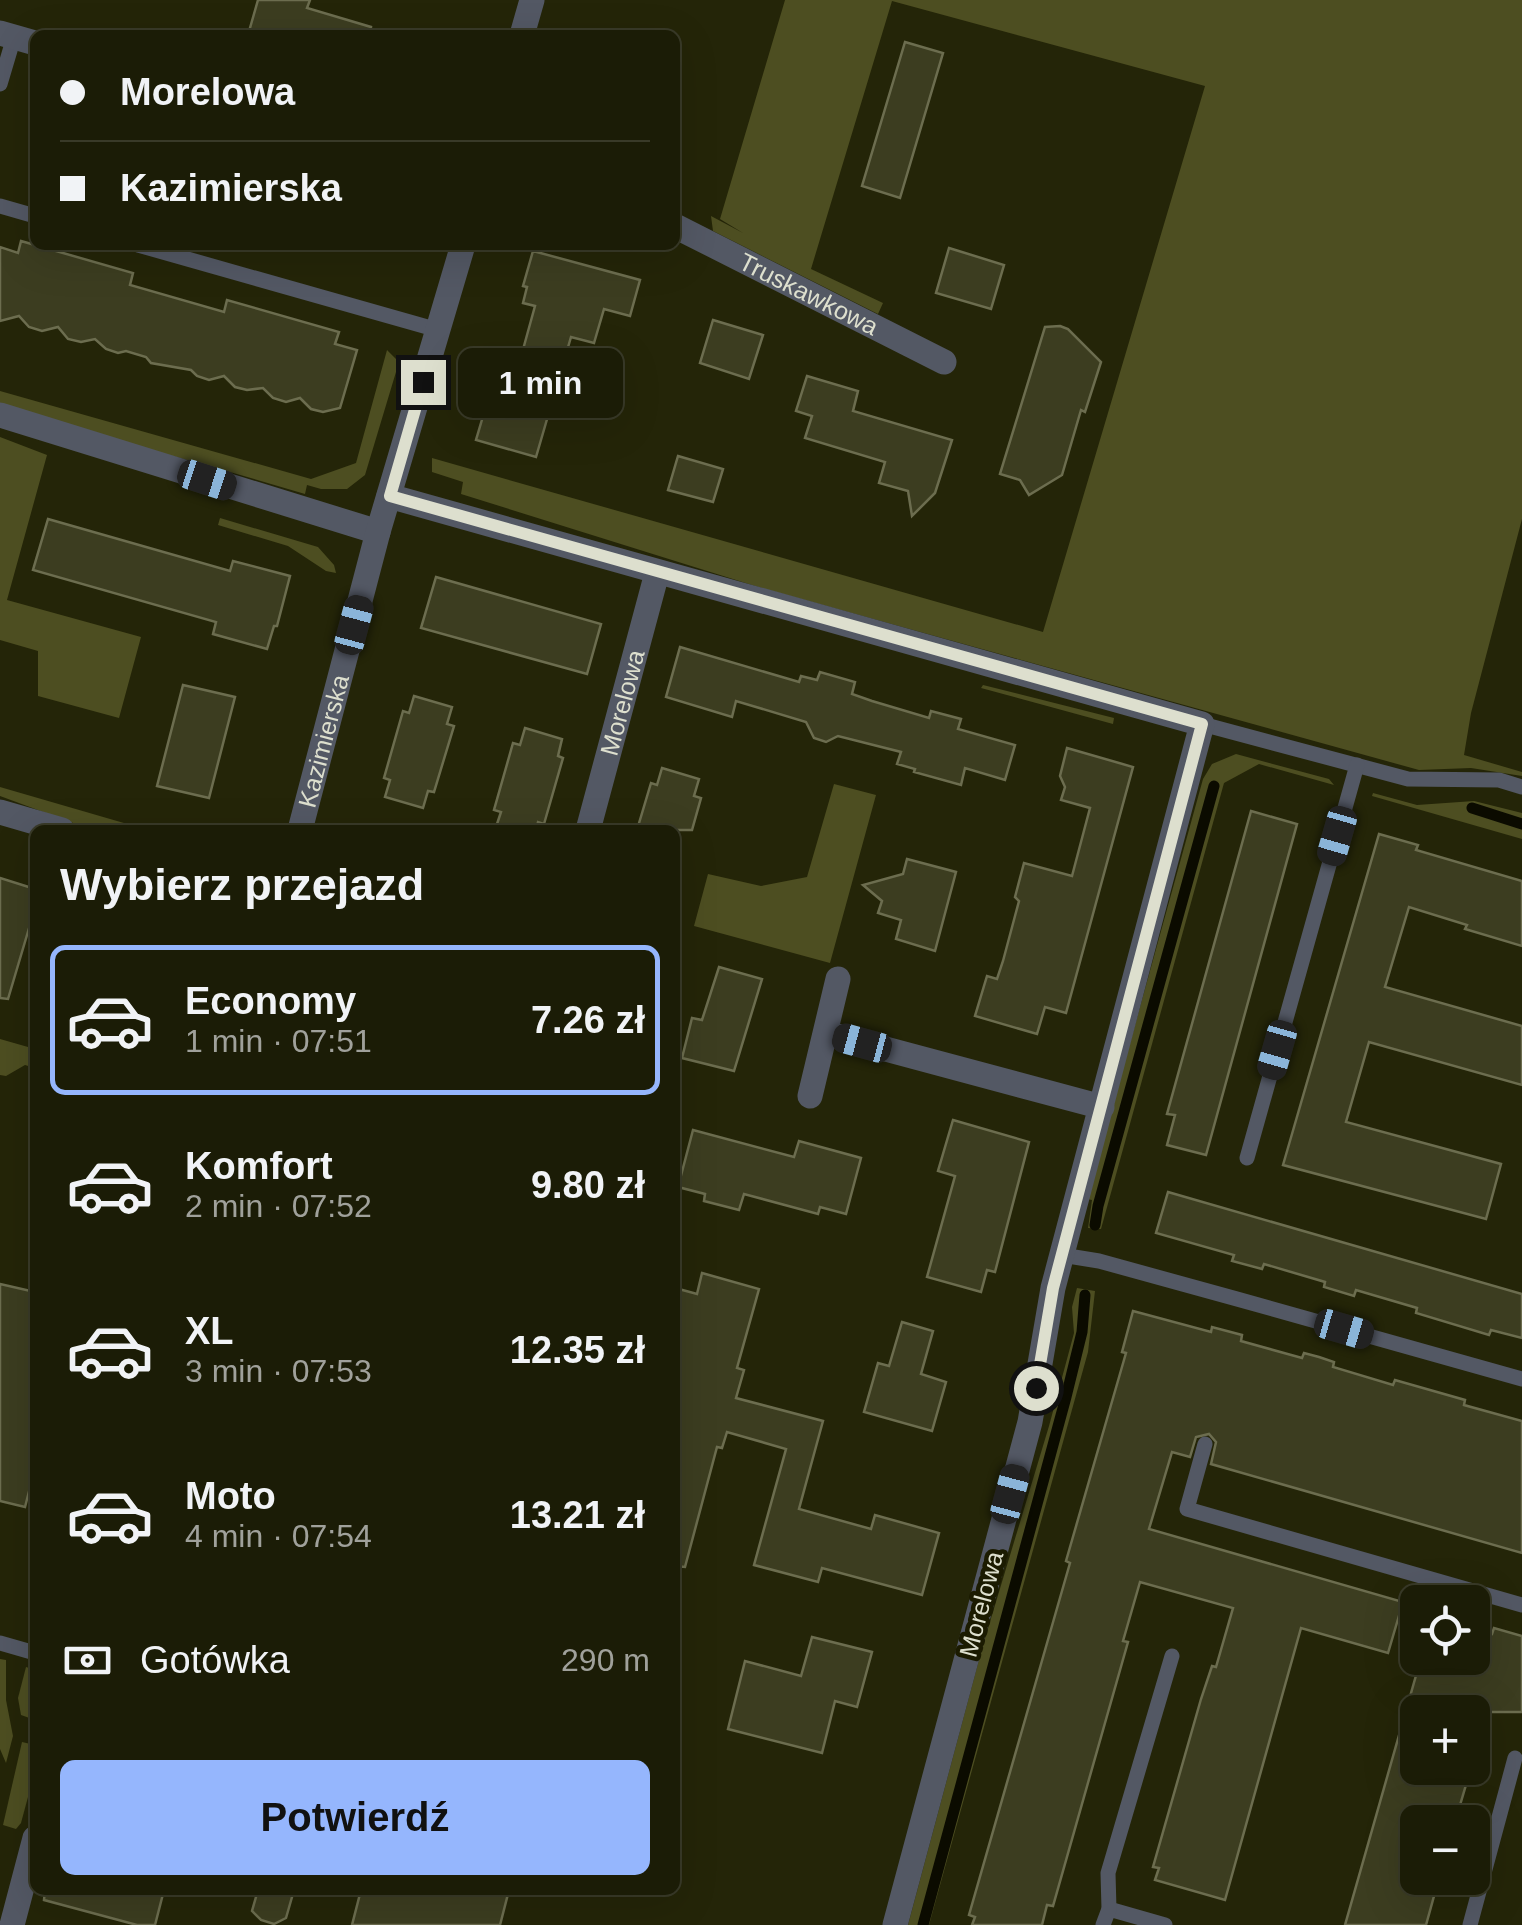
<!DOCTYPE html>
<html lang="pl">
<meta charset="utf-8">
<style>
body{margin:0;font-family:Helvetica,sans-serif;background:#282914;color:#f1f3f6;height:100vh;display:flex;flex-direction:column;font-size:38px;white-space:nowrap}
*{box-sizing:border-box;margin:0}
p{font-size:32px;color:#a0a19b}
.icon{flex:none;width:55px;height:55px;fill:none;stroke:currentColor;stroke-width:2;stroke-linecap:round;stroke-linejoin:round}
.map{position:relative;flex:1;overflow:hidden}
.details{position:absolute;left:30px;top:825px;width:650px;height:1070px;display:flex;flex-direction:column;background:#1b1c06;border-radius:15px;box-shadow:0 10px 40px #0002,0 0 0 2px #393a28}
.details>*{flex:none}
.banner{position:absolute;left:30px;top:30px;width:650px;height:220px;border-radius:15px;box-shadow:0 10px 40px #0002,0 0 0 2px #393a28;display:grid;align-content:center;height:220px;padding:0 30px;background:#1b1c06}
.buttons{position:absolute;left:1400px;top:1585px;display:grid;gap:20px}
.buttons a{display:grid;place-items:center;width:90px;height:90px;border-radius:15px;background:#1b1c06;box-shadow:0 10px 40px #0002,0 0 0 2px #393a28;font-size:50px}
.end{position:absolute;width:45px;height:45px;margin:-22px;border:12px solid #dddfce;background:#111;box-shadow:0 0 0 5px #111}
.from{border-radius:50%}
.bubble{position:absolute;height:70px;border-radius:15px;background:#1b1c06;box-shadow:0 10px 40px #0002,0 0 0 2px #393a28;font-size:32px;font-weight:600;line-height:70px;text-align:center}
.car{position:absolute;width:30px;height:60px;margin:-30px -15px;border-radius:12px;box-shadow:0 0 8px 2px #0007;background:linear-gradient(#222 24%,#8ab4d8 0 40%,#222 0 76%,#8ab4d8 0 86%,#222 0)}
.banner b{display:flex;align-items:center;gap:35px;height:95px;font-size:38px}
.banner b+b{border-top:2px solid #393a28}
.banner i{width:25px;height:25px;background:#f1f3f6}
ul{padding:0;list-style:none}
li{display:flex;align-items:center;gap:30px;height:150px;margin:0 20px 15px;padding:0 10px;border:5px solid transparent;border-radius:15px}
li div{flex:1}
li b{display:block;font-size:38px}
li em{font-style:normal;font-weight:600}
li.on{border-color:#95b6fd}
li>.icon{width:90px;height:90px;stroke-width:1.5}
h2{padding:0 30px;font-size:45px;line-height:120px}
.pay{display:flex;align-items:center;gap:25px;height:110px;padding:0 30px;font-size:38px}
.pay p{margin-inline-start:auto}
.primary-button{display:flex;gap:20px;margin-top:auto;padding:20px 30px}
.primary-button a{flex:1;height:115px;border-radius:15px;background:#95b6fd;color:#111;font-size:40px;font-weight:600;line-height:115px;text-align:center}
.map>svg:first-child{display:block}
.green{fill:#4d4e21}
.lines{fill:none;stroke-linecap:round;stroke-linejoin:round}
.stream{stroke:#0b0b00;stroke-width:11}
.building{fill:#3c3d20;stroke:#6c6d4f;stroke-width:2.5}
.service{stroke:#535864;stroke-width:15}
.minor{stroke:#535864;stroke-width:25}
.tertiary{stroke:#535864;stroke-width:25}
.route{stroke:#dddfce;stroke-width:12}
.labels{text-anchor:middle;stroke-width:9;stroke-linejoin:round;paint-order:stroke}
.street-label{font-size:25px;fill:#dddfce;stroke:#1b1b01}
</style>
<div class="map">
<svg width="1522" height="1925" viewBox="0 0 1522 1925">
<rect width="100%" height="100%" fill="#242508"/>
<g class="green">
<path d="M785,0h737v519l-51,194 -7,42 58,17v4l-51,-8 -52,2 -654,-181 -304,-95 2,-12 -31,-10v-14l611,174 162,-546 -313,-85 -81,268 72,34 -5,11 -165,-83 -2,-15 32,17 -23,-14z"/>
<path d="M387,350l12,12 -34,113 -18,14h-26l-14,-4 -2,9c-102,-31 -204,-56 -305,-89v-14l311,88 45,-16z"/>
<path d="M0,437l47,18 -40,145 134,37 -22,81 -81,-22v-45l-38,-11z"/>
<path d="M220,518l98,29 16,18 2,8 -10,-2 -38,-25 -70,-21z"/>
<path d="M983,685l131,33 -1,6 -132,-36z"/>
<path d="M1236,754l93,25 5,6 -75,-21 -35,19 -123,446 -13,-1 4,-28 -5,-1 116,-420 9,-15z"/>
<path d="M834,784l42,11 -46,168 -136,-37 14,-52 53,12 46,-9z"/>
<path d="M0,787l148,43h-56l-92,-34z"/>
<path d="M1373,793l44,12 57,-4 48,12v26l-150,-43z"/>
<path d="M0,1039l35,10v19l-10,-3 -19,11 -6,-1z"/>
<path d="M1077,1288l18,3 -7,61 -159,573h-21l75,-280 66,-219 25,-93 -2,-26z"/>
<path d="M0,1659l6,1v40l7,36 -7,27 -6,-14z"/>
<path d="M26,1667l9,3v50l-14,-5 -3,-17z"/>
<path d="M22,1742l13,3v26l-14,52 -5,6 -13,-4z"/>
</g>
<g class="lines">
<g class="stream">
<path d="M1472,808l50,16"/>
<path d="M1095,1225l3,-19 116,-420"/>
<path d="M923,1925l143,-528 16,-65 3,-37"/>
</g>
</g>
<g class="building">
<path d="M258,0h52l-3,8 64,19 -1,8h-122z"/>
<path d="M905,42l38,11 -43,145 -38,-12z"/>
<path d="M21,241l112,32 -3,12 94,27 3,-12 112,32 -4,12 22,6 -17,58 -17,4 -12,-3 -11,-11 -14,4 -13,-4 -10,-10 -16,2 -12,-3 -11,-11 -15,4 -12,-4 -6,-6 -40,-7 -5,-6 -20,-6 -8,2 -12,-4 -11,-10 -14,3 -13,-3 -10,-12 -16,4 -13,-4 -10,-11 -19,5v-74l18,6z"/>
<path d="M949,248l55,17 -13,44 -55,-16z"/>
<path d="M533,251l107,29 -10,36 -26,-7 -10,34 -23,-6 -35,120 -60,-17 21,-71 19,6 19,-69 -12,-3 4,-16 -4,-1z"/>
<path d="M713,320l50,15 -14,44 -49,-16z"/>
<path d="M1060,326l8,3 33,33 -16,50 -4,-2 -19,65 -33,20 -9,-15 -20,-6 45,-147z"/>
<path d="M807,376l51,15 -5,20 99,29 -17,53 -23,23 -4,-25 -29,-8 6,-21 -80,-24 7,-22 -16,-5z"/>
<path d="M678,456l45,13 -10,33 -45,-12z"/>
<path d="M48,519l182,52 3,-10 57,15 -13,50h-3l-7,23 -54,-15 3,-12 -183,-52z"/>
<path d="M436,577l165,47 -14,50 -166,-46z"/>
<path d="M680,647l119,35 2,-6 16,4 3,-8 35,10 -3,12 20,7 57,17 2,-7 30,8 -3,10 57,16 -10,35 -40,-12 -4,17 -47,-13 1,-3 -18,-5 4,-12 -63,-16 -12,6 -12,-4 -8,-16 -70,-21 -4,16 -66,-20z"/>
<path d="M183,685l52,12 -26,101 -52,-12z"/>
<path d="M414,696l38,11 -5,17 7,2 -20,66 -6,-1 -5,17 -38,-11 5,-17 -6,-2 19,-67 6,2z"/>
<path d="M525,728l37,11 -4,17 5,2 -19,66 -6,-2 -2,8h-41l6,-18 -7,-2 19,-67 7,2z"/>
<path d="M1067,748l66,19 -67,246 -21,-6 -8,27 -62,-18 12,-40 10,3 6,-18 16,-60 -4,-4 9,-34 48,13 18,-68 -29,-8 4,-13 -5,-11z"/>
<path d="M662,768l37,11 -5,17 7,2 -9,32h-55l14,-47 6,2z"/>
<path d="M1251,811l46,13 -91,331 -39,-10 8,-30 -8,-1z"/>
<path d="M1379,834l39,11 -2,5 106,31v65l-57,-17 2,-4 -58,-18 -24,80 137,39v59l-153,-43 -23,80 155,42 -15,55 -203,-54z"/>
<path d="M907,859l49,13 -21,79 -39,-12 5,-19 -23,-7 4,-12 -19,-16 40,-11z"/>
<path d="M0,878l35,11v19l-27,91 -8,-1z"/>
<path d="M719,967l43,12 -28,92 -52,-13 10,-40 10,2z"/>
<path d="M953,1120l76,22 -34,130 -8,-2 -6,22 -54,-15 28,-101 -17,-5z"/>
<path d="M693,1130l101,27 5,-16 62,17 -15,56 -26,-7 -2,7 -74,-20 -5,16 -35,-9 1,-7 -27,-7z"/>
<path d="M1168,1192l354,102v44l-31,-8 -2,5 -73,-22 1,-5 -61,-18 -2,6 -30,-9 1,-5 -61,-18 -2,5 -30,-8 2,-6 -78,-22z"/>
<path d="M702,1273l57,16 -22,79 7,2 -8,28 87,23 -24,88 72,20 4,-14 64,18 -17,62 -100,-27 -4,14 -64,-17 32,-116 -59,-17 -5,16 -5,-1 -32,120 -10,-1v-278l22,6z"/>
<path d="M0,1284l35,8v176l-10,39 -25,-6z"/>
<path d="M1133,1311l78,21 1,-5 30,8 -1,6 61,17 2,-5 15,4 15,5 -1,5 60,18 2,-5 70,20 -1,5 58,16v132l-311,-89 5,-22 -7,-8 -13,3 -6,20 -18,-5 -23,77 254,73 -15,51 -87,-25 -76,272 -70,-20 4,-12 -6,-1 48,-168 11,-33 4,1 17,-59 -93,-26 -17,59 5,1 -75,264 -6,-1 -5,20h-70l3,-8 -6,-2 101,-352 -4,-2 60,-208 -4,-1z"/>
<path d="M902,1322l31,9 -12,43 25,8 -14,49 -68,-19 14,-49 11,3z"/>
<path d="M1472,1628l20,6 2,-6 28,8v76h-35l-15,50v-50h-54v56h53l-16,54h-37v56h21l-13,47h-81l76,-267h51z"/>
<path d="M812,1637l60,15 -15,55 -22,-6 -13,52 -94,-24 17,-68 56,15z"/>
<path d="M45,1890h119l-9,35h-18l-93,-25z"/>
<path d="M258,1890h36l-8,28 -12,6 -13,-4 -9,-9z"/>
<path d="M361,1890h148l-9,35h-148z"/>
</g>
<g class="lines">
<g class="service">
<path d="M0,84l14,-47"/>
<path d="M0,206l35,10"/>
<path d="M138,245l300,85"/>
<path d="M1202,724l206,55 91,1 23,7"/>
<path d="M1247,1158l110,-393"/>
<path d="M1062,1255l37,6 138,38 285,80"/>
<path d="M1205,1444l-18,65 335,96"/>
<path d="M0,1643l35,10"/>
<path d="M1109,1909l56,16"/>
<path d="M1103,1925l6,-16 -1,-36 64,-217"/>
<path d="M1470,1925l45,-167"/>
</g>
<g class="minor">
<path d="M0,33l35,10"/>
<path id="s1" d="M675,226l269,136"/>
<path d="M0,415l378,117"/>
<path d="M389,496l813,228 -149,564 -23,134 -135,503"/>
<path d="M0,812l62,18"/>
<path id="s2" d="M588,830l69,-257"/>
<path d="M826,1033l276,74"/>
<path d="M810,1096l28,-117"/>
</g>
<g class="tertiary">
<path d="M522,35l10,-35"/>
<path id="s3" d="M300,830l78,-298 85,-287"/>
<path d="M12,1925l23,-87"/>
</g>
</g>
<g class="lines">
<path class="route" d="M423,382l-33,114 812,228 -149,564 -17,100"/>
</g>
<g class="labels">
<g class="street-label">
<text dy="9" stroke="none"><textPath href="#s1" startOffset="150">Truskawkowa</textPath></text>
<text dy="9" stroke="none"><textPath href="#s2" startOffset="132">Morelowa</textPath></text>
<text dy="9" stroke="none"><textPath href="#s3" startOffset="92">Kazimierska</textPath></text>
<text transform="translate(981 1604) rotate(-75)" y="9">Morelowa</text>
</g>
</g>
</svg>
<div class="buttons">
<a><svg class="icon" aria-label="locate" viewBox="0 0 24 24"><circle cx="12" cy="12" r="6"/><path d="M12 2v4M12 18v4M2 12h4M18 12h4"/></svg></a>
<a>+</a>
<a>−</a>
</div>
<i class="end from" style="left:1036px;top:1388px"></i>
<i class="end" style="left:423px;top:382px"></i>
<div class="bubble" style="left:458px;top:348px;width:165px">1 min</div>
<i class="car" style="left:207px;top:480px;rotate:108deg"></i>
<i class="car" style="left:354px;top:625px;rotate:15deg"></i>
<i class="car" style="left:1337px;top:836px;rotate:196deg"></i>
<i class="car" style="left:862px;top:1043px;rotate:285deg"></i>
<i class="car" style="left:1277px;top:1050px;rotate:196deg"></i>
<i class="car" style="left:1344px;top:1329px;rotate:106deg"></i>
<i class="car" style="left:1010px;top:1494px;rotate:15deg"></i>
<div class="banner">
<b><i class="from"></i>Morelowa</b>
<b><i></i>Kazimierska</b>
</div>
<section class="details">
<h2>Wybierz przejazd</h2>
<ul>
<li class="on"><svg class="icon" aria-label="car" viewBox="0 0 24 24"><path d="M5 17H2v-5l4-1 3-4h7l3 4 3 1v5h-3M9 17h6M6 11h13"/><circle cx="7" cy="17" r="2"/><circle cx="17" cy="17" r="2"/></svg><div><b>Economy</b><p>1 min · 07:51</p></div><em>7.26 zł</em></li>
<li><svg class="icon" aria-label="car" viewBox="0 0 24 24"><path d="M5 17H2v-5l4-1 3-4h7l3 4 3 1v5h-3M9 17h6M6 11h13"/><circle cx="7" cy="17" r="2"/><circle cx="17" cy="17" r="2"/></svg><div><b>Komfort</b><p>2 min · 07:52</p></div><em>9.80 zł</em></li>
<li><svg class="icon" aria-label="car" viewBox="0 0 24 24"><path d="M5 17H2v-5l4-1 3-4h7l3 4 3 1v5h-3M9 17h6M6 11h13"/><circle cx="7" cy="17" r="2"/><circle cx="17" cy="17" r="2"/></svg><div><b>XL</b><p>3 min · 07:53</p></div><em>12.35 zł</em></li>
<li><svg class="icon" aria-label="car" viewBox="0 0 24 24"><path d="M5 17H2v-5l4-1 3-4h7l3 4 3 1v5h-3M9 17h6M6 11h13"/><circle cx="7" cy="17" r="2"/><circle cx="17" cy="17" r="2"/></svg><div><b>Moto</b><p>4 min · 07:54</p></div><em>13.21 zł</em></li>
</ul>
<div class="pay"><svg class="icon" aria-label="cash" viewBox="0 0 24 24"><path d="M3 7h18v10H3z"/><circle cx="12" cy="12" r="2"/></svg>Gotówka<p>290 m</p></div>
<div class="primary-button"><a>Potwierdź</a></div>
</section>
</div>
